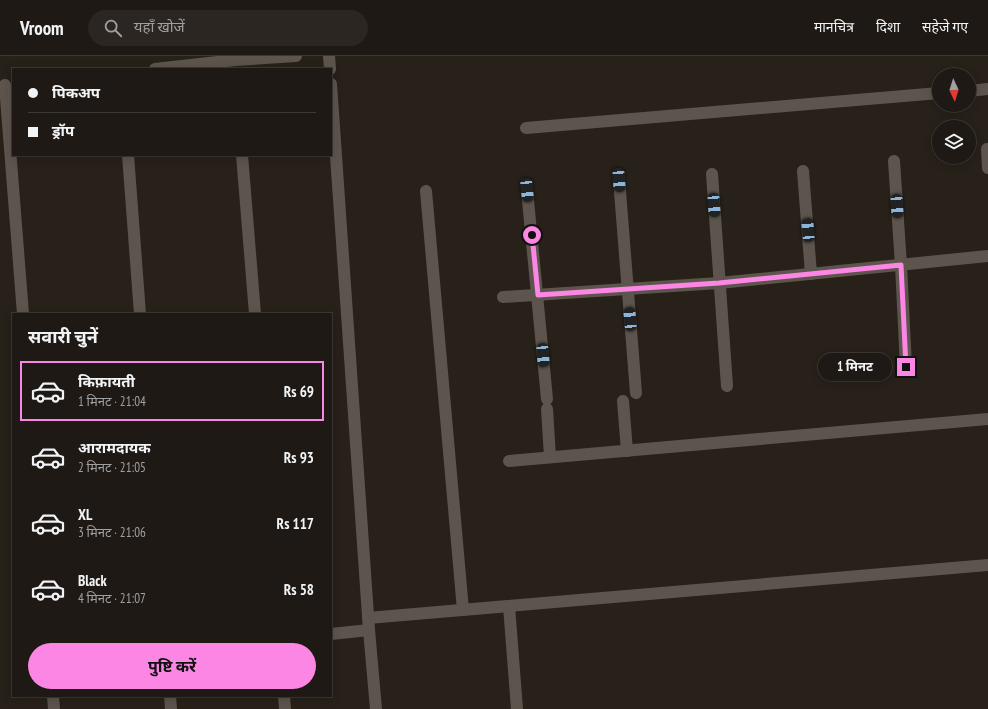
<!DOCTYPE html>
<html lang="hi">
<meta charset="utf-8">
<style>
body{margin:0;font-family:"PT Sans Narrow","Noto Sans Devanagari",sans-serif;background:#2b2622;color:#f1f3f6;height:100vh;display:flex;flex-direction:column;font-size:15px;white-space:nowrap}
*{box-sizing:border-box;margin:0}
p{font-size:13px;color:#a1a0a0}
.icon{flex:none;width:22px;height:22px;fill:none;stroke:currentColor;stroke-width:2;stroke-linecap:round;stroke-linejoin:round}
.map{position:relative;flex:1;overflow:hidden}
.details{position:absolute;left:12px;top:257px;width:320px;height:384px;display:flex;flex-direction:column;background:#1e1914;border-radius:0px;box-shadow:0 2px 10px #0003,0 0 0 1px #3c3834}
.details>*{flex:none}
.guide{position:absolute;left:12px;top:12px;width:320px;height:88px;border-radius:0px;box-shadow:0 2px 10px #0003,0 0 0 1px #3c3834;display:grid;align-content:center;height:88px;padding:0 16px;background:#1e1914}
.needle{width:26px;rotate:176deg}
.buttons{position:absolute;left:932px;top:12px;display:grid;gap:8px}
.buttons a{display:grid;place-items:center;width:44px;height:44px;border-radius:50%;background:#1e1914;box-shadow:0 2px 10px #0003,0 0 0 1px #3c3834;font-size:20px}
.end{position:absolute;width:18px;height:18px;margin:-9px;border:5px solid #fc86e3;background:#111;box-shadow:0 0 0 2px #111}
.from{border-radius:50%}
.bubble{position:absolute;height:28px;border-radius:14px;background:#1e1914;box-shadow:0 2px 10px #0003,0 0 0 1px #3c3834;font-size:13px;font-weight:700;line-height:28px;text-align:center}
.car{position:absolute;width:12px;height:24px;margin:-12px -6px;border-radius:5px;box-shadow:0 0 3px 1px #0007;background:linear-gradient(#222 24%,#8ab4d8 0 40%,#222 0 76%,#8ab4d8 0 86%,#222 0)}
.guide b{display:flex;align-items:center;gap:14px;height:38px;font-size:15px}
.guide b+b{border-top:1px solid #3c3834}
.guide i{width:10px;height:10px;background:#f1f3f6}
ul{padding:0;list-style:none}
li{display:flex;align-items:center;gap:12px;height:60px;margin:0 8px 6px;padding:0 8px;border:2px solid transparent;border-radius:0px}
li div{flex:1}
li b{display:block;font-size:15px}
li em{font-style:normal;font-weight:700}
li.active{border-color:#fc86e3}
li>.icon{width:36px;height:36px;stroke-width:1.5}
h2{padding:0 16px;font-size:18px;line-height:48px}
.primary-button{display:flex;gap:8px;margin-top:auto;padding:8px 16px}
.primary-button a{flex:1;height:46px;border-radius:24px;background:#fc86e3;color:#111;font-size:16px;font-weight:700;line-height:46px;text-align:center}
header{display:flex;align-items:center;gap:24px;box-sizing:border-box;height:56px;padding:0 20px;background:#1e1914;border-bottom:1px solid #3c3834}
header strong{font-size:19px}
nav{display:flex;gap:22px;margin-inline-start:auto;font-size:14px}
.search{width:280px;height:36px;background:#2b2622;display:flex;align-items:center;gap:10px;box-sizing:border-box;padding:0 14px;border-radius:22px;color:#a1a0a0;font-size:15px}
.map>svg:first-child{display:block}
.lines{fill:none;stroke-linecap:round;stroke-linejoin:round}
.street{stroke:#5d554d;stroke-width:12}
.route{stroke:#fc86e3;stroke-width:5}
</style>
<header>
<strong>Vroom</strong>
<div class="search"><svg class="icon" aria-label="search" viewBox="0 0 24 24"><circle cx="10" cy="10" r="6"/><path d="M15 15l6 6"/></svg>यहाँ खोजें</div>
<nav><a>मानचित्र</a><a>दिशा</a><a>सहेजे गए</a></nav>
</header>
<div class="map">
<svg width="988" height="653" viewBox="0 0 988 653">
<rect width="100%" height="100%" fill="#28211a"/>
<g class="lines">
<g class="street">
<path d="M329,0l1,13"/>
<path d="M155,13l80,-9 61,-4"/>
<path d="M331,28l38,546 -38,4"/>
<path d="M5,29l18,229"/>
<path d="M969,35l19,-2"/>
<path d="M526,72l413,-35"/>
<path d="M987,93l1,19"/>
<path d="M128,99l12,159"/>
<path d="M242,99l13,159"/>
<path d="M894,105l7,104 5,102"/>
<path d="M803,115l8,103"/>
<path d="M712,118l15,212"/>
<path d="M619,123l17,214"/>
<path d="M527,134l20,209"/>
<path d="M426,135l37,419"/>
<path d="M503,241l216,-14 269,-27"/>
<path d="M623,345l4,50"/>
<path d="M547,353l3,48"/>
<path d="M509,405l479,-42"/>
<path d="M509,550l8,103"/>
<path d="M368,562l620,-53"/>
<path d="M369,574l7,79"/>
<path d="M53,640l1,13"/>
<path d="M170,640l1,13"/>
<path d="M284,640l1,13"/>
</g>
</g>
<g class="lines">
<path class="route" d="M532,179l6,60 181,-12 182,-18 5,102"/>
</g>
</svg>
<div class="buttons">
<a><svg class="needle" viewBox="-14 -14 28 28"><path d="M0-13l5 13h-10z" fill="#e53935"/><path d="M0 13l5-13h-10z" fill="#a1a0a0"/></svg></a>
<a><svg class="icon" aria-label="layers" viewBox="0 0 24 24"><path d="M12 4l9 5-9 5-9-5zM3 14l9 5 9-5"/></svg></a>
</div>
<i class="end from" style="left:532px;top:179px"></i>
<i class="end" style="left:906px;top:311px"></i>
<div class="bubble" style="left:818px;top:297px;width:74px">1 मिनट</div>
<i class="car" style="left:619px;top:124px;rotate:176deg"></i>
<i class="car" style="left:527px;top:134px;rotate:174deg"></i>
<i class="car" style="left:714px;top:149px;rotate:176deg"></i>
<i class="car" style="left:897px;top:150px;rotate:176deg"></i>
<i class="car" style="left:808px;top:174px;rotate:355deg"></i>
<i class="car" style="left:630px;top:263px;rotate:355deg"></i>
<i class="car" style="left:543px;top:299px;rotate:175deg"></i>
<div class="guide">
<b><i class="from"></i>पिकअप</b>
<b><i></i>ड्रॉप</b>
</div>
<section class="details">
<h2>सवारी चुनें</h2>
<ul>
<li class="active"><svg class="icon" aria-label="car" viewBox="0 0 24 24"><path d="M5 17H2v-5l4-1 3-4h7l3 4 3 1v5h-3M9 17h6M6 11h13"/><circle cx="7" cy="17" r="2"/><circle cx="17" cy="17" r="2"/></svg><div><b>किफ़ायती</b><p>1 मिनट · 21:04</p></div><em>Rs 69</em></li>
<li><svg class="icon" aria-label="car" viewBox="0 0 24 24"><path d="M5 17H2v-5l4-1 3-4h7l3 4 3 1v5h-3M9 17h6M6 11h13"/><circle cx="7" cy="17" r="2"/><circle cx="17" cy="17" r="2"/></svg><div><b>आरामदायक</b><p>2 मिनट · 21:05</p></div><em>Rs 93</em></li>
<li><svg class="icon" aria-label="car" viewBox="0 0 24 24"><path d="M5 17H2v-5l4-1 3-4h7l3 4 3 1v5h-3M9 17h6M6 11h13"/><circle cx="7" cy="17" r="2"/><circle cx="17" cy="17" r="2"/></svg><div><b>XL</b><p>3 मिनट · 21:06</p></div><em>Rs 117</em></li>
<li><svg class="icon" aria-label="car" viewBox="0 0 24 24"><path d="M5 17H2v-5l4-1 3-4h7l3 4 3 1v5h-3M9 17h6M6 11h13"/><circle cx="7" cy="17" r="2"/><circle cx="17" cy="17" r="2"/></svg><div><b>Black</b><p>4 मिनट · 21:07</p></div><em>Rs 58</em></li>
</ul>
<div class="primary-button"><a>पुष्टि करें</a></div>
</section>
</div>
